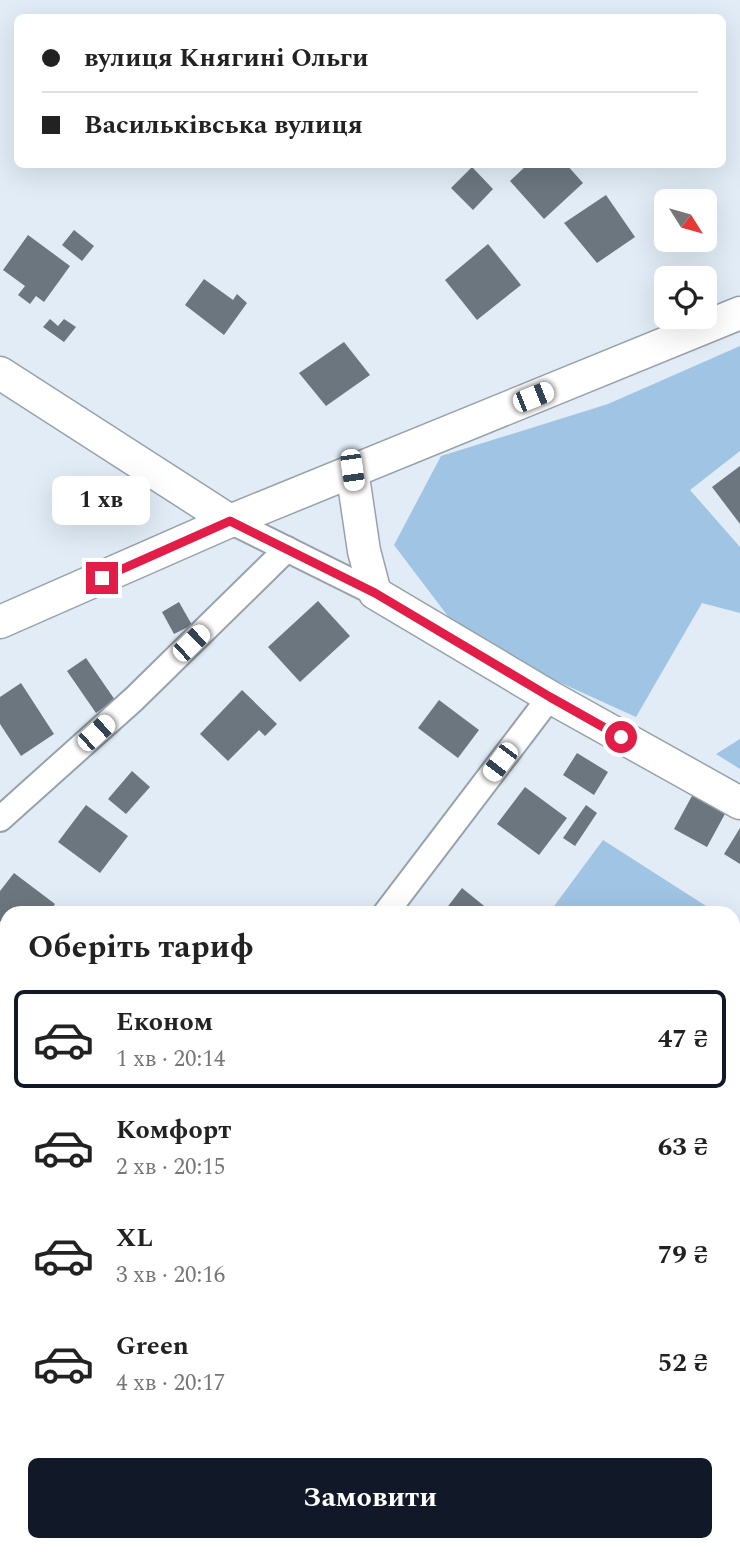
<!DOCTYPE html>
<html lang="uk">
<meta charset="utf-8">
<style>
body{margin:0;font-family:Spectral,serif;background:#f6f6f6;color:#222;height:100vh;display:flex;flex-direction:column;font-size:26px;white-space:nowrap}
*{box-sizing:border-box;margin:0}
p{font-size:23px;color:#767676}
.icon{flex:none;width:38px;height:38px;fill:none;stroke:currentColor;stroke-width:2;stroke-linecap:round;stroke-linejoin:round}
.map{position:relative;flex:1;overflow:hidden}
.drawer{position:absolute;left:0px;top:906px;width:740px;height:646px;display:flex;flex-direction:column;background:#fff;border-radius:21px 21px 0 0;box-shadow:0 7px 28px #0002}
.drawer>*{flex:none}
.top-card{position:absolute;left:14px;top:14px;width:712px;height:154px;border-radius:10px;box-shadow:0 7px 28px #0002;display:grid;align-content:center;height:154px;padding:0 28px;background:#fff}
.needle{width:46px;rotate:127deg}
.controls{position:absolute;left:654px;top:189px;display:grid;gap:14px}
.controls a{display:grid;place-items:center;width:63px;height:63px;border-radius:10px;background:#fff;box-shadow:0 7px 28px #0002;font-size:35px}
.end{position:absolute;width:32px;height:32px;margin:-16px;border:9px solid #e11d48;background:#fff;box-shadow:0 0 0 4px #fff}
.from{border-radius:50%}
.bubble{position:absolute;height:49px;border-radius:10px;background:#fff;box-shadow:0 7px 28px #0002;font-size:23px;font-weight:700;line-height:49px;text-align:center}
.car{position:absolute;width:21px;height:42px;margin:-21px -10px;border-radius:9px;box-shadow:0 0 5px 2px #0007;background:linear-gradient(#fff 24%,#345 0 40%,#fff 0 76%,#345 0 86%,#fff 0)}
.top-card b{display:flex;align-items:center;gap:24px;height:66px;font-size:26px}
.top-card b+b{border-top:2px solid #e0e0e0}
.top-card i{width:18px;height:18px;background:#222}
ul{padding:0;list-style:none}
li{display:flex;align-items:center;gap:21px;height:98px;margin:0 14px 10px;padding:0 14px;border:4px solid transparent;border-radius:10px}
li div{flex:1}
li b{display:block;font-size:26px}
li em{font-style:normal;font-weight:700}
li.active{border-color:#111827}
li>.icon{width:63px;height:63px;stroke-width:1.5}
h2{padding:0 28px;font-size:32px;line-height:84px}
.button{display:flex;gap:14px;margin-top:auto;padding:14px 28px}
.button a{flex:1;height:80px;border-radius:10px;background:#111827;color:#fff;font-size:28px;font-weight:700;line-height:80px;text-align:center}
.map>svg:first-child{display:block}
.green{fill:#a0c4e4}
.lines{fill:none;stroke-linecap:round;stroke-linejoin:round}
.stream{stroke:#517492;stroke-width:7}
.building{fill:#6c767f}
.minor-casing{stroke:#97a2ab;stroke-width:28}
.tertiary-casing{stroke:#97a2ab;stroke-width:35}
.minor{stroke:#fff;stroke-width:24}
.tertiary{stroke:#fff;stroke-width:32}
.route{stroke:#e11d48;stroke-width:9}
</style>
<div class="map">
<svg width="740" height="1552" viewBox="0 0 740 1552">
<rect width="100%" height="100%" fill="#e1ecf6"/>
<g class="green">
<path d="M740,346v105l-50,39 50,57v66l-38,-10 -66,114 -170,-77 -72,-95 47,-89 167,-52z"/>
<path d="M740,739v30l-24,-15z"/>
<path d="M603,840l114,73h-168z"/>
<path d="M733,924l7,4v103l-7,11z"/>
<path d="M740,1169v84l-7,4v-79z"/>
<path d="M740,1281v246l-7,7v-243z"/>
<path d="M92,1545h76l-4,7h-76z"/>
<path d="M201,1545h105l8,7h-103z"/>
</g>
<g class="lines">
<g class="stream">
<path d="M733,1191l7,-2"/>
<path d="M481,1552v-7"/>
</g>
</g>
<g class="building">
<path d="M528,164h38l17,19 -39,36 -34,-38z"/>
<path d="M472,167l21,22 -20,21 -22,-22z"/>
<path d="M606,195l29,42 -38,26 -33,-40z"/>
<path d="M74,230l20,16 -12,15 -20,-16z"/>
<path d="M28,235l42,31 -26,36 -8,-6 -6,8 -12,-9 7,-9 -22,-16z"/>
<path d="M488,244l33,41 -44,35 -32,-40z"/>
<path d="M204,279l29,21 4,-6 10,9 -23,32 -39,-30z"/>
<path d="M50,319l8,7 6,-7 12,8 -12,15 -21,-15z"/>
<path d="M344,342l26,33 -44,31 -27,-33z"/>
<path d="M740,466v58l-28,-37z"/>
<path d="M318,601l32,35 -50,46 -32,-35z"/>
<path d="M179,602l13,23 -18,9 -12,-22z"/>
<path d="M86,658l29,42 -19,13 -29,-42z"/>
<path d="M21,683l33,51 -33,22 -21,-32v-27z"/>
<path d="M242,690l35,34 -12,12 -6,-6 -31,31 -28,-27z"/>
<path d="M439,700l40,30 -21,28 -40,-30z"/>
<path d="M577,753l31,19 -14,23 -31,-20z"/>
<path d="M132,771l18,16 -24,27 -18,-15z"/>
<path d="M525,787l42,31 -28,37 -42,-31z"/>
<path d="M693,794l33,18 -19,35 -33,-18z"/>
<path d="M86,805l42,31 -28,37 -42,-31z"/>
<path d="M586,805l11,8 -22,33 -12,-8z"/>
<path d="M740,828v36l-16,-10z"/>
<path d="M14,873l41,31 -7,10h-41v12l-7,-5v-30z"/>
<path d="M462,888l32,26h-52z"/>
<path d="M0,1440l7,4v6l-7,12z"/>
</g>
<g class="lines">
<defs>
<g id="minor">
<path d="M230,521l145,72"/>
<path d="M0,819l134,-120 153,-150"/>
<path d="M385,914l165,-217"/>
<path d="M0,1538l7,-12"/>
</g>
<g id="tertiary">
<path d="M0,373l230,148"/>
<path d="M352,470l12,81 11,42 175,104 190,106"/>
<path d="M0,622l230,-101 510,-208"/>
</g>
</defs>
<use href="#minor" class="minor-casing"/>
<use href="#tertiary" class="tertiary-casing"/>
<use href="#minor" class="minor"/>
<use href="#tertiary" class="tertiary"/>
</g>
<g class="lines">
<path class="route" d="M102,578l128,-57 145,72 175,104 71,40"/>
</g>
</svg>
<div class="controls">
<a><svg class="needle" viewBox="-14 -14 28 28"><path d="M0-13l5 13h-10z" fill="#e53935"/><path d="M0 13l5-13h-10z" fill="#767676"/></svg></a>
<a><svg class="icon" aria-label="locate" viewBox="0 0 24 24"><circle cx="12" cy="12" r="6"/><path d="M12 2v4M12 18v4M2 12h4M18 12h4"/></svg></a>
</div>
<i class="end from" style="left:621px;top:737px"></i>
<i class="end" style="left:102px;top:578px"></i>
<div class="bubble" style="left:52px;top:476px;width:98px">1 хв</div>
<i class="car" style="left:533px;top:397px;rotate:68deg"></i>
<i class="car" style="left:352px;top:470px;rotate:172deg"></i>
<i class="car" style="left:191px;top:643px;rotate:46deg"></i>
<i class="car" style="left:96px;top:733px;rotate:48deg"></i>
<i class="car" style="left:500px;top:762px;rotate:217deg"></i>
<div class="top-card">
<b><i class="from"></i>вулиця Княгині Ольги</b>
<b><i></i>Васильківська вулиця</b>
</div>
<section class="drawer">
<h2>Оберіть тариф</h2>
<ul>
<li class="active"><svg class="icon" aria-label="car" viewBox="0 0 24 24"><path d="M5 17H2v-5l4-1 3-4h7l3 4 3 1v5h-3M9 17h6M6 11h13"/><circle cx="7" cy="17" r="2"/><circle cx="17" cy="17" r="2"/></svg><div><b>Економ</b><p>1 хв · 20:14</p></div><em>47 ₴</em></li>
<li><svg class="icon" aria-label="car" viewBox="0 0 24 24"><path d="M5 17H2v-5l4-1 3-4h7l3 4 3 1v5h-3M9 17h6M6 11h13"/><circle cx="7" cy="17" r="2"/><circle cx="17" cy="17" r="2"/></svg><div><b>Комфорт</b><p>2 хв · 20:15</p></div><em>63 ₴</em></li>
<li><svg class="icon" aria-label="car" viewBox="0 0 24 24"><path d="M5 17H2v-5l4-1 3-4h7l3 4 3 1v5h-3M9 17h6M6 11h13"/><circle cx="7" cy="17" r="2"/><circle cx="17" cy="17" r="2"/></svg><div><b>XL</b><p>3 хв · 20:16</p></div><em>79 ₴</em></li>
<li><svg class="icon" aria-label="car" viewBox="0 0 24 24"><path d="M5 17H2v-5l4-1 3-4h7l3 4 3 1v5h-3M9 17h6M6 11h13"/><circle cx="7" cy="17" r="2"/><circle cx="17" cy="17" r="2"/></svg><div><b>Green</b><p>4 хв · 20:17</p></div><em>52 ₴</em></li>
</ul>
<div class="button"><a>Замовити</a></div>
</section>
</div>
